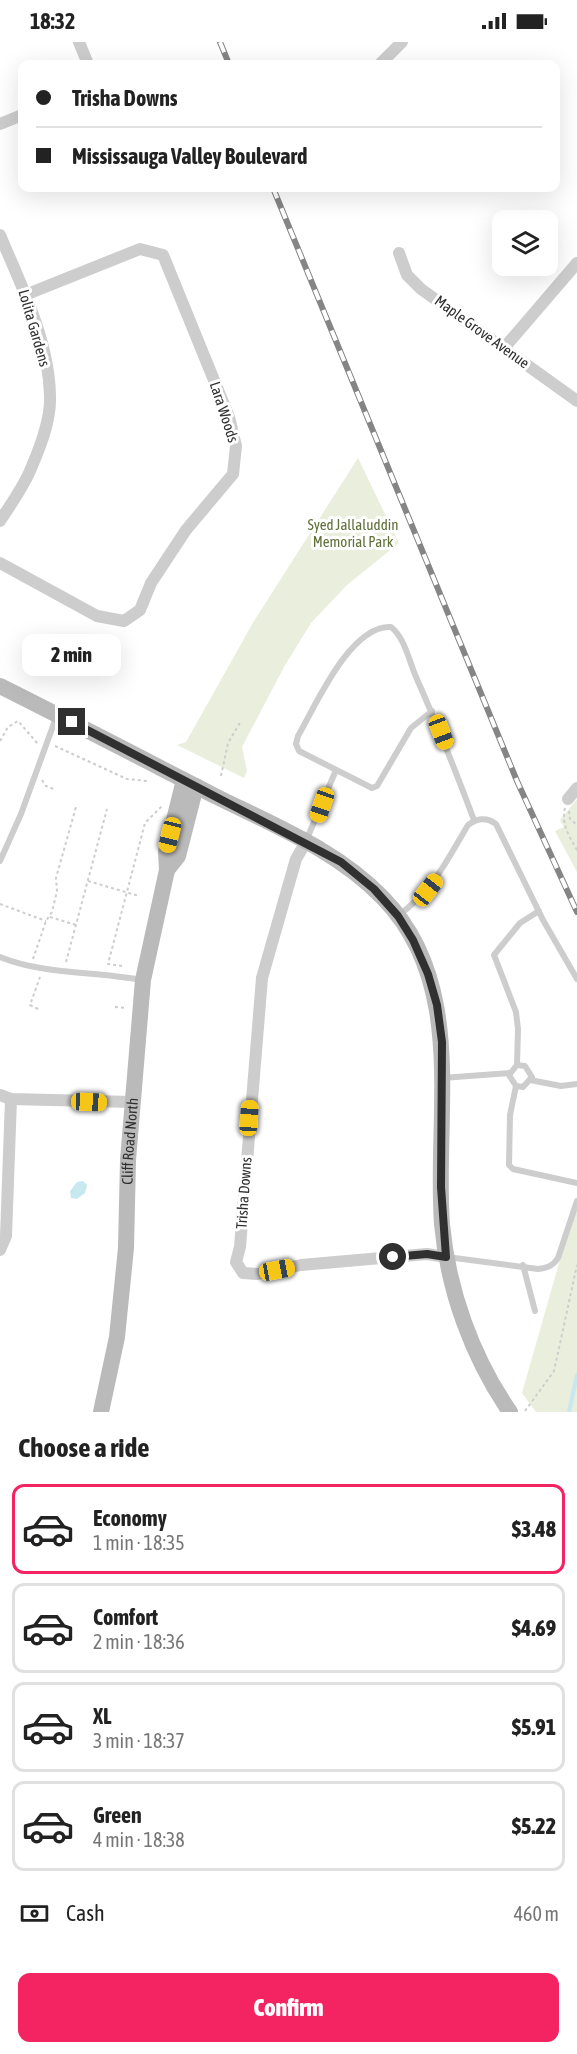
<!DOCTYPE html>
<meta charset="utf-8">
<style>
body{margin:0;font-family:"Asap Condensed",sans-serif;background:#f6f6f6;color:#222;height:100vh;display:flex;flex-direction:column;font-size:22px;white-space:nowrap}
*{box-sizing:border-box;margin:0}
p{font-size:20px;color:#767676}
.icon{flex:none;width:33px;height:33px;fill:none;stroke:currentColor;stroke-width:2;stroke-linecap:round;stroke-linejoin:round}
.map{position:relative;height:1370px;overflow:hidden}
.drawer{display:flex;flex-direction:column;background:#fff;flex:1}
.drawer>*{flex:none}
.guide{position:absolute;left:18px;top:18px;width:542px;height:132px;border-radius:12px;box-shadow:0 6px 24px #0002;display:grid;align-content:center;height:132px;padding:0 18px;background:#fff}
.controls{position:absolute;left:492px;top:168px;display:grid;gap:12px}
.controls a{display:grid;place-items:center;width:66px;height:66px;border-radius:12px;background:#fff;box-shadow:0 6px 24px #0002;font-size:30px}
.end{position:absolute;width:27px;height:27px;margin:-14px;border:8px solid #303030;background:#fff;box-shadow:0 0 0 3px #fff}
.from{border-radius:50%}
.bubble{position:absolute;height:42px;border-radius:12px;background:#fff;box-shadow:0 6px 24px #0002;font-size:20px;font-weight:800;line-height:42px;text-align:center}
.car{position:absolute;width:18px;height:36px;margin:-18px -9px;border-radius:8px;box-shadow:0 0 4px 2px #0007;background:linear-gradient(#f5c518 24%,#345 0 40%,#f5c518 0 76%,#345 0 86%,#f5c518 0)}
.guide b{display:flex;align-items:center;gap:21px;height:57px;font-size:22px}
.guide b+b{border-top:2px solid #e0e0e0}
.guide i{width:15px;height:15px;background:#222}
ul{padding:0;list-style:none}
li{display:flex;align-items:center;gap:18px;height:90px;margin:0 12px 9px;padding:0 6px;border:3px solid #e0e0e0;border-radius:12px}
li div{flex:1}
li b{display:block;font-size:22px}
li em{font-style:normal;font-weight:800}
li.active{border-color:#f42462}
li>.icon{width:54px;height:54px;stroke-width:1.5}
h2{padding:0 18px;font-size:27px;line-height:72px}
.pay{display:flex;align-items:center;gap:15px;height:66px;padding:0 18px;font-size:22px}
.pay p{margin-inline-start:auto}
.action{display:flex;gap:12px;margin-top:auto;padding:12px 18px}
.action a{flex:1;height:69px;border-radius:12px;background:#f42462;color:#fff;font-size:24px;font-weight:800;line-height:69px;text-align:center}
.status{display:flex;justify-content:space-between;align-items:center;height:42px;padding:0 30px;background:#fff;direction:ltr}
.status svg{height:16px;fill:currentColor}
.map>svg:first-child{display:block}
.green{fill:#eaeedc}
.water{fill:#c7e8ef}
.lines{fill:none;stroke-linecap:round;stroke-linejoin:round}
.stream{stroke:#c7e8ef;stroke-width:4}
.path{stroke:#cdcdcd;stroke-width:2;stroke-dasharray:3 3;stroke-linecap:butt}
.lane{stroke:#cdcdcd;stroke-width:6}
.street{stroke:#cdcdcd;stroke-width:12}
.secondary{stroke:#bababa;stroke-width:16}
.rail-casing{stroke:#858585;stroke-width:6}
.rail{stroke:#fff;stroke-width:4;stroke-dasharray:11;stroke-linecap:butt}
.route{stroke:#303030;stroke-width:8}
.labels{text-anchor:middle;stroke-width:6;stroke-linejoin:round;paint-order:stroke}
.street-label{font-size:15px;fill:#303030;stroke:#fff}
.park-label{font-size:15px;fill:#5f7039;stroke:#fff}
</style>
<div class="status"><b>18:32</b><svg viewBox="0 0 49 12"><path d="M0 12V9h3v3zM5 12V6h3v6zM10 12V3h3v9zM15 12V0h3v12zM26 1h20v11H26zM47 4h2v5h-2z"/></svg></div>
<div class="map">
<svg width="577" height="1370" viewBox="0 0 577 1370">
<rect width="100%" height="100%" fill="#fff"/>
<g class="green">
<path d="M358,416l41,85 -52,42 -36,38 -27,44 -42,80 5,24 -3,7 -67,-33 9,-3 68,-121z"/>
<path d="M577,757v73l-22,-41 9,-4 -4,-7z"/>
<path d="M577,1158v212h-41l-14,-19z"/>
</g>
<path class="water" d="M83,1139l4,4 -2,8 -8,6 -6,-1 -1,-7 7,-9z"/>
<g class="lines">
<path class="stream" d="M569,1370l8,-37"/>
<g class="path">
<path d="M0,699l8,-14 10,-6 20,23"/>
<path d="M55,704l72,33 20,2"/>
<path d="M221,734l7,-33 13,-22"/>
<path d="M42,738l4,6 10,4"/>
<path d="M565,766c-4,16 4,28 12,42"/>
<path d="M569,769l1,8 7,6"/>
<path d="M88,839l51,15"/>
<path d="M0,862l46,17"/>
<path d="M50,875l26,8"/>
<path d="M33,917l13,-38 6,-9 5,-21 -1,-13 20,-71"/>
<path d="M66,920l41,-153"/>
<path d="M122,924l-14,-2 37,-141 18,-18"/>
<path d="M115,965l12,1"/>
<path d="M38,967l-8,-4 10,-28"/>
<path d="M525,1369l29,-40 23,-106"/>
</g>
<g class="lane">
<path d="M432,669l-21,17 -34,58 -5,2 -73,-37 -3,-7 2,-8c18,-31 52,-111 93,-109 14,11 18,34 25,50 21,47 40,95 58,143"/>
<path d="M306,799l30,-71"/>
<path d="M0,819l21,-47 36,-99"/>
<path d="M398,874c37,-29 47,-52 70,-91 9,-7 19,-8 28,-1l47,96 34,59"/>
<path d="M0,915c45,18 93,14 141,23"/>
<path d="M517,1023l8,1 7,11 -9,10 -7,-1 -7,-11 8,-10 1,-36 -2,-17 -22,-57 26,-32 19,-12"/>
<path d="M442,1036l68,-5"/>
<path d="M530,1038l31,6 16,-2"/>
<path d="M516,1044l-6,29 -1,50 4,4 64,14"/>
<path d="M447,1215l91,12c9,-1 15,-3 20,-11l19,-57"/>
<path d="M523,1223l12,46"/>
</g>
<g class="street">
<path d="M79,0l9,22"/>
<path d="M380,22l22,-22"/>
<path d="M0,82l22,-9"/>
<path d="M0,193c21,50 49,105 50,161 1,23 -9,49 -18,70 -7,19 -21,38 -32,55"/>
<path d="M399,211l8,22 14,14 156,112"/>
<path d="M504,306l73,-85"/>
<path d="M0,521l97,53 27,5 16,-11 11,-27 35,-53 47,-56 3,-28 -7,-29 -66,-162 -23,-6 -115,46"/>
<path d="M568,757l9,-11"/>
<path d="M306,800l-10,17 -34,119 -22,269 -4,15 7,11 15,1 43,-9 126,-11 19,3"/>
<path d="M0,1053l11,4 121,3"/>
<path d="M0,1208l6,-14 5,-137"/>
</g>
<g class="secondary">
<path d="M0,644c72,36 143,73 215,110 58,29 122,54 168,102 85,87 51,217 59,326 6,66 30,133 68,188"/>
<path d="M167,828l11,-14 18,-70"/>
<path id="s1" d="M101,1370l16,-75 9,-89 2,-88 15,-180 24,-110 -1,-18 18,-72"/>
</g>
<defs>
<g id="rail">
<path d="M220,0l9,22"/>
<path d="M273,146l244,593 60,131"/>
</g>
</defs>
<use href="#rail" class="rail-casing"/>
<use href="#rail" class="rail"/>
</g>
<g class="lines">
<path class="route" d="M72,680l269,140 33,27 24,27 15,24 15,34 9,31 5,37 -1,145 5,70 -19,-3 -34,3"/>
</g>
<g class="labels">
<g class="street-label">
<text transform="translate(34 286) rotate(74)" y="5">Lolita Gardens</text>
<text transform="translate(482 290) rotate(36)" y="5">Maple Grove Avenue</text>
<text transform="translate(224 370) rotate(72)" y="5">Lara Woods</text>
<text dy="5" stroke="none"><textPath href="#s1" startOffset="273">Cliff Road North</textPath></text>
<text transform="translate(244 1151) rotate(-86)" y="5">Trisha Downs</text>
</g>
<g class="park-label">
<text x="353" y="488">Syed Jallaluddin<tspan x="353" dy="17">Memorial Park</tspan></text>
</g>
</g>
</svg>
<div class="controls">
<a><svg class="icon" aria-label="layers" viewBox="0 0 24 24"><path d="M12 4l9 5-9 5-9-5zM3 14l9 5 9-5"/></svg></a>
</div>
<i class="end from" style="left:393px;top:1215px"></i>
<i class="end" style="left:72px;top:680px"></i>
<div class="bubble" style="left:22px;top:592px;width:99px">2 min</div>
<i class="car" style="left:441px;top:690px;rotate:159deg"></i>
<i class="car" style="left:322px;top:763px;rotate:199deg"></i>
<i class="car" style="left:170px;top:793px;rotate:194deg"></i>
<i class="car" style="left:428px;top:848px;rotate:38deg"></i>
<i class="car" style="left:89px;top:1060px;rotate:92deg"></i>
<i class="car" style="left:249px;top:1076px;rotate:4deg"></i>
<i class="car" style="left:277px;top:1228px;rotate:79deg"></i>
<div class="guide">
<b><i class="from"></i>Trisha Downs</b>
<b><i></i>Mississauga Valley Boulevard</b>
</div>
</div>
<section class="drawer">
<h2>Choose a ride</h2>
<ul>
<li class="active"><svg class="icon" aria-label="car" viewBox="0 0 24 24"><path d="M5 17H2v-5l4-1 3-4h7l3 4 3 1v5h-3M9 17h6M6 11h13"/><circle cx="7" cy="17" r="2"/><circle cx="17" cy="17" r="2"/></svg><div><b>Economy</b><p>1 min · 18:35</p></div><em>$3.48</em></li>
<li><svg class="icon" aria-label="car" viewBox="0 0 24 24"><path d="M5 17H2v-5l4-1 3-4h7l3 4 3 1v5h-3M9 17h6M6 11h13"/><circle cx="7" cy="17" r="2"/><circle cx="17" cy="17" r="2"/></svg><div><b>Comfort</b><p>2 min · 18:36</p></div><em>$4.69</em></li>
<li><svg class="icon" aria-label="car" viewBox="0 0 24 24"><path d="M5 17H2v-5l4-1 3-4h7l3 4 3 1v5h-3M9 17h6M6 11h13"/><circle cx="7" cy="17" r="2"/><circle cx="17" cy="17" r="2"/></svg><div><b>XL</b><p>3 min · 18:37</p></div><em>$5.91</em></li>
<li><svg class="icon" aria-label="car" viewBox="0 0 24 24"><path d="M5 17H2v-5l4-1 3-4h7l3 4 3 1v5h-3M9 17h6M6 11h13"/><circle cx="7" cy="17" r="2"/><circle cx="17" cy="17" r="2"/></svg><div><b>Green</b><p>4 min · 18:38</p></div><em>$5.22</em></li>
</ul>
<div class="pay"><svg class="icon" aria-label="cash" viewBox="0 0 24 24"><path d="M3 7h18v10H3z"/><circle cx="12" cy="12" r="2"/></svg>Cash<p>460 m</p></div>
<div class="action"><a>Confirm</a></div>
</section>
